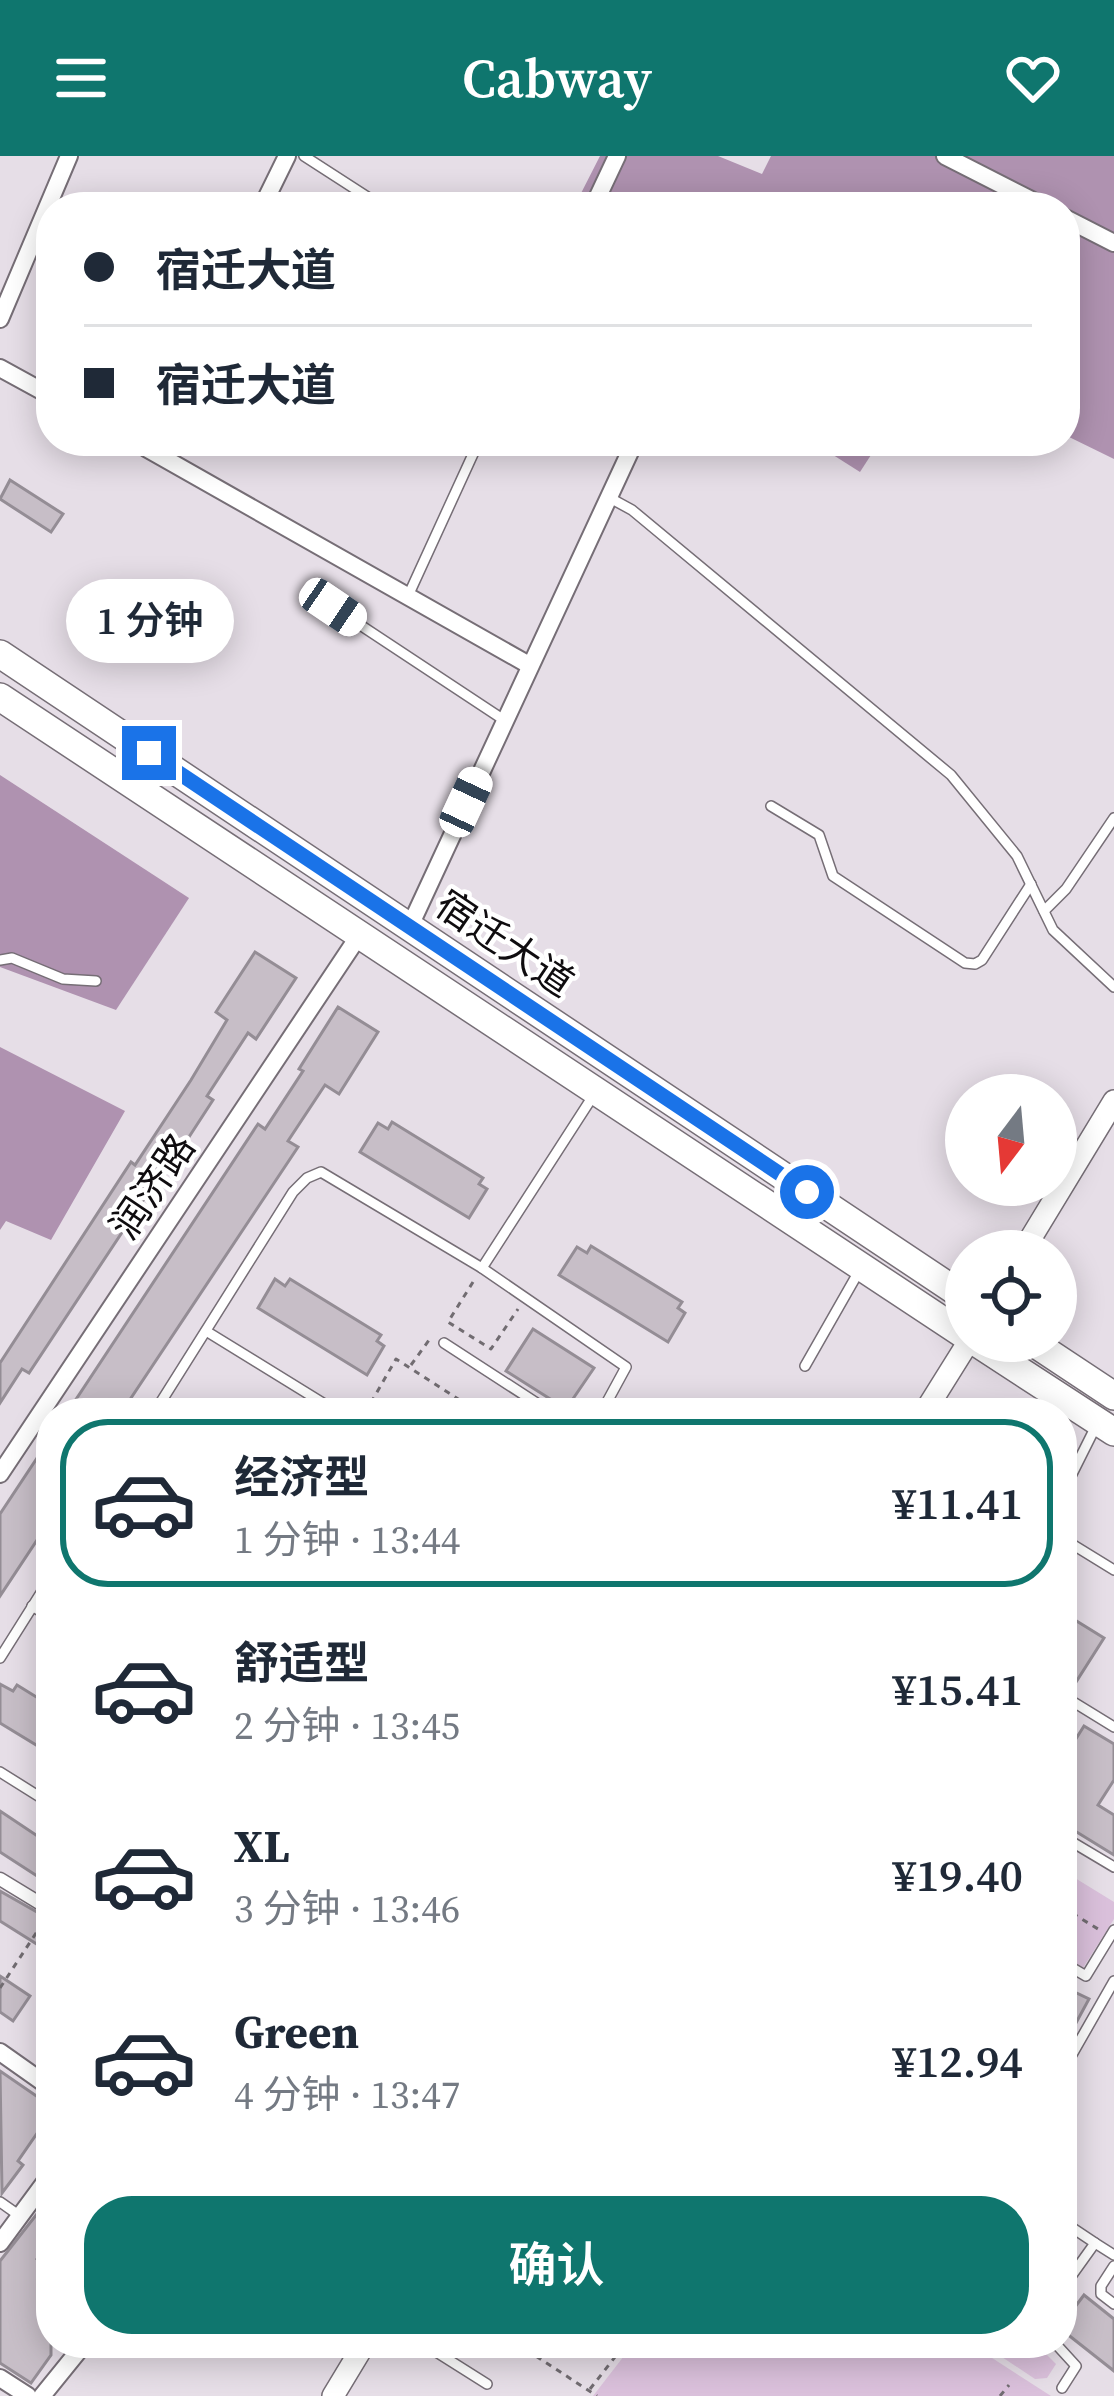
<!DOCTYPE html>
<html lang="zh">
<meta charset="utf-8">
<style>
body{margin:0;font-family:"Source Serif 4","Noto Sans SC",serif;background:#f2f2f3;color:#1f2937;height:100vh;display:flex;flex-direction:column;font-size:45px;white-space:nowrap}
*{box-sizing:border-box;margin:0}
p{font-size:39px;color:#747a83}
.icon{flex:none;width:66px;height:66px;fill:none;stroke:currentColor;stroke-width:2;stroke-linecap:round;stroke-linejoin:round}
.map{position:relative;flex:1;overflow:hidden}
.drawer{position:absolute;left:36px;top:1242px;width:1041px;height:960px;display:flex;flex-direction:column;background:#fff;border-radius:48px;box-shadow:0 6px 30px #0003}
.drawer>*{flex:none}
.banner{position:absolute;left:36px;top:36px;width:1044px;height:264px;border-radius:48px;box-shadow:0 6px 30px #0003;display:grid;align-content:center;height:264px;padding:0 48px;background:#fff}
.needle{width:78px;rotate:196deg}
.fabs{position:absolute;left:945px;top:918px;display:grid;gap:24px}
.fabs a{display:grid;place-items:center;width:132px;height:132px;border-radius:50%;background:#fff;box-shadow:0 6px 30px #0003;font-size:60px}
.end{position:absolute;width:54px;height:54px;margin:-27px;border:15px solid #1a73e8;background:#fff;box-shadow:0 0 0 6px #fff}
.from{border-radius:50%}
.bubble{position:absolute;height:84px;border-radius:42px;background:#fff;box-shadow:0 6px 30px #0003;font-size:39px;font-weight:600;line-height:84px;text-align:center}
.car{position:absolute;width:36px;height:72px;margin:-36px -18px;border-radius:15px;box-shadow:0 0 9px 3px #0007;background:linear-gradient(#fff 24%,#345 0 40%,#fff 0 76%,#345 0 86%,#fff 0)}
.banner b{display:flex;align-items:center;gap:42px;height:114px;font-size:45px}
.banner b+b{border-top:3px solid #e0e1e3}
.banner i{width:30px;height:30px;background:#1f2937}
ul{padding:21px 0 0;list-style:none}
li{display:flex;align-items:center;gap:36px;height:168px;margin:0 24px 18px;padding:0 24px;border:6px solid transparent;border-radius:48px}
li div{flex:1}
li b{display:block;font-size:45px}
li em{font-style:normal;font-weight:600}
li.selected{border-color:#0f766e}
li>.icon{width:108px;height:108px;stroke-width:1.5}
.cta{display:flex;gap:24px;margin-top:auto;padding:24px 48px}
.cta a{flex:1;height:138px;border-radius:48px;background:#0f766e;color:#fff;font-size:48px;font-weight:600;line-height:138px;text-align:center}
header{display:flex;justify-content:space-between;align-items:center;height:156px;padding:0 48px;background:#0f766e;color:#fff;font-size:54px;font-weight:600}
.map>svg:first-child{display:block}
.green{fill:#dac0db}
.forest{fill:#af92b0}
.building{fill:#c7bec7;stroke:#948d95;stroke-width:3}
.lines{fill:none;stroke-linecap:round;stroke-linejoin:round}
.service-casing{stroke:#766e76;stroke-width:12}
.pedestrian-casing{stroke:#766e76;stroke-width:15}
.minor-casing{stroke:#766e76;stroke-width:20}
.tertiary-casing{stroke:#766e76;stroke-width:24}
.primary-casing{stroke:#766e76;stroke-width:30}
.path{stroke:#716c71;stroke-width:3;stroke-dasharray:6 6;stroke-linecap:butt}
.service{stroke:#fff;stroke-width:9}
.pedestrian{stroke:#fff;stroke-width:12}
.minor{stroke:#fff;stroke-width:16}
.tertiary{stroke:#fff;stroke-width:21}
.primary{stroke:#fff;stroke-width:27}
.route{stroke:#1a73e8;stroke-width:15}
.labels{text-anchor:middle;stroke-width:9;stroke-linejoin:round;paint-order:stroke}
.street-label{font-size:39px;fill:#0f0c0f;stroke:#fff}
</style>
<header><svg class="icon" aria-label="menu" viewBox="0 0 24 24"><path d="M4 6h16M4 12h16M4 18h16"/></svg>Cabway<svg class="icon" aria-label="heart" viewBox="0 0 24 24"><path d="M12 20l-8-8c-3-5 5-10 8-4 3-6 11-1 8 4z"/></svg></header>
<div class="map">
<svg width="1114" height="2240" viewBox="0 0 1114 2240">
<rect width="100%" height="100%" fill="#e6dee7"/>
<g class="green">
<path d="M1062,1714l52,32v17l-33,52 -19,-12z"/>
<path d="M634,2187h335l82,53h-458z"/>
<path d="M981,2187h54l21,21 -9,14 -12,1z"/>
</g>
<g class="forest">
<path d="M600,0h118l44,18 9,-18h343v303l-49,-24v-228h-491z"/>
<path d="M811,285h69l-20,31z"/>
<path d="M0,619l189,123 -73,112 -116,-43z"/>
<path d="M0,891l125,64 -74,129 -45,-19 -6,9z"/>
</g>
<g class="building">
<path d="M10,324l53,34 -12,18 -51,-33z"/>
<path d="M255,796l41,26 -40,61 -8,-6 -41,63 6,4 -50,77 -3,-2 -131,198 -7,-4 -22,34v-40l131,-201 4,3 56,-85 36,-60 -11,-8z"/>
<path d="M338,851l40,25 -39,62 -14,-9 -37,56 10,6 -177,266h-54l191,-289 7,5 38,-58 -4,-2z"/>
<path d="M392,966l91,56 -4,6 8,5 -18,29 -109,-66 18,-29 10,6z"/>
<path d="M591,1090l91,56 -4,6 7,5 -17,29 -109,-67 18,-28 10,6z"/>
<path d="M275,1123l10,7 5,-7 91,56 -4,6 7,5 -17,29 -109,-67z"/>
<path d="M533,1173l61,39 -28,41 -60,-38z"/>
<path d="M51,1281v82l-51,77v-82z"/>
<path d="M1062,1456l42,26 -42,66z"/>
<path d="M0,1528l13,7 4,-6 34,21v48l-51,-31z"/>
<path d="M1084,1570l30,18v36l-16,25 16,10v40l-52,-32v-62z"/>
<path d="M0,1655l51,34v40l-51,-33z"/>
<path d="M0,1735l51,29v33l-51,-32z"/>
<path d="M0,1820l30,20 -17,25 -13,-9z"/>
<path d="M1062,1830l27,13 -13,24 -14,-8z"/>
<path d="M0,1915l51,35v7l-33,48 5,4 -21,28z"/>
<path d="M51,2040v44l-14,19 14,11v85l-20,28 -31,-20v-102z"/>
<path d="M1084,2139l30,24v52l-52,-41v-6z"/>
</g>
<g class="lines">
<defs>
<g id="service">
<path d="M304,0l79,51"/>
<path d="M457,285l18,8"/>
<path d="M610,342l22,12 319,265 66,81 36,74 61,57"/>
<path d="M408,440l71,-155"/>
<path d="M333,451l171,113"/>
<path d="M771,650l48,29 14,41 132,87 10,1 7,-4 49,-76"/>
<path d="M1044,755l22,-22 48,-71"/>
<path d="M0,804l12,-2 51,21 33,2"/>
<path d="M482,1112l111,-172"/>
<path d="M206,1175l125,77"/>
<path d="M444,1187l108,70"/>
<path d="M805,1210l53,-93"/>
<path d="M154,1257l139,-221 14,-14 14,-6 161,96 144,99 -25,46"/>
<path d="M1062,1338l35,-70"/>
<path d="M1062,1382l52,32"/>
<path d="M32,1450l19,12"/>
<path d="M0,1502l51,-81"/>
<path d="M1075,1547l39,24"/>
<path d="M0,1616l51,32"/>
<path d="M1062,1680l52,31"/>
<path d="M1062,1806l24,14 28,-46"/>
<path d="M1062,1916l52,-91"/>
<path d="M0,2046l20,14"/>
<path d="M1062,2065l33,22 -33,46"/>
<path d="M1095,2087l19,12"/>
<path d="M1114,2110l-13,20v8l13,10"/>
<path d="M422,2187l65,41"/>
<path d="M1055,2187l21,23 -14,22"/>
</g>
<path id="pedestrian" d="M0,1723l51,31"/>
<g id="minor">
<path d="M945,0l100,51"/>
<path d="M262,51l25,-51"/>
<path d="M593,51l24,-51"/>
<path d="M1065,62l49,25"/>
<path d="M0,163l69,-163"/>
<path d="M0,212l51,28"/>
<path d="M146,292l383,217"/>
<path d="M410,770l225,-485"/>
<path d="M0,1318l360,-540"/>
<path d="M0,1896l51,36"/>
<path d="M0,2087l51,-69"/>
<path d="M0,2222l28,18"/>
<path d="M42,2240l43,-53"/>
</g>
<g id="tertiary">
<path d="M1023,1095l91,-150"/>
<path d="M924,1257l45,-72"/>
<path d="M333,2240l32,-53"/>
</g>
<g id="primary">
<path d="M0,498l966,644"/>
<path d="M0,541l966,639"/>
<path d="M974,1185l140,91"/>
<path d="M1031,1185l83,55"/>
</g>
</defs>
<use href="#service" class="service-casing"/>
<use href="#pedestrian" class="pedestrian-casing"/>
<use href="#minor" class="minor-casing"/>
<use href="#tertiary" class="tertiary-casing"/>
<use href="#primary" class="primary-casing"/>
<g class="path">
<path d="M473,1126l-25,40 43,27 27,-40"/>
<path d="M411,1209l21,-29"/>
<path d="M365,1257l31,-54 84,54"/>
<path d="M1062,1751l36,22"/>
<path d="M0,1832l42,-64"/>
<path d="M516,2187l81,53"/>
<path d="M590,2233l36,-46"/>
<path d="M1000,2240l9,-11"/>
</g>
<use href="#service" class="service"/>
<use href="#pedestrian" class="pedestrian"/>
<use href="#minor" class="minor"/>
<use href="#tertiary" class="tertiary"/>
<use href="#primary" class="primary"/>
</g>
<g class="lines">
<path class="route" d="M149,597l658,439"/>
</g>
<g class="labels">
<g class="street-label">
<text transform="translate(505 787) rotate(34)" y="14">宿迁大道</text>
<text transform="translate(152 1030) rotate(-56)" y="14">润济路</text>
</g>
</g>
</svg>
<div class="fabs">
<a><svg class="needle" viewBox="-14 -14 28 28"><path d="M0-13l5 13h-10z" fill="#e53935"/><path d="M0 13l5-13h-10z" fill="#747a83"/></svg></a>
<a><svg class="icon" aria-label="locate" viewBox="0 0 24 24"><circle cx="12" cy="12" r="6"/><path d="M12 2v4M12 18v4M2 12h4M18 12h4"/></svg></a>
</div>
<i class="end from" style="left:807px;top:1036px"></i>
<i class="end" style="left:149px;top:597px"></i>
<div class="bubble" style="left:66px;top:423px;width:168px">1 分钟</div>
<i class="car" style="left:333px;top:451px;rotate:124deg"></i>
<i class="car" style="left:466px;top:646px;rotate:25deg"></i>
<div class="banner">
<b><i class="from"></i>宿迁大道</b>
<b><i></i>宿迁大道</b>
</div>
<section class="drawer">
<ul>
<li class="selected"><svg class="icon" aria-label="car" viewBox="0 0 24 24"><path d="M5 17H2v-5l4-1 3-4h7l3 4 3 1v5h-3M9 17h6M6 11h13"/><circle cx="7" cy="17" r="2"/><circle cx="17" cy="17" r="2"/></svg><div><b>经济型</b><p>1 分钟 · 13:44</p></div><em>¥11.41</em></li>
<li><svg class="icon" aria-label="car" viewBox="0 0 24 24"><path d="M5 17H2v-5l4-1 3-4h7l3 4 3 1v5h-3M9 17h6M6 11h13"/><circle cx="7" cy="17" r="2"/><circle cx="17" cy="17" r="2"/></svg><div><b>舒适型</b><p>2 分钟 · 13:45</p></div><em>¥15.41</em></li>
<li><svg class="icon" aria-label="car" viewBox="0 0 24 24"><path d="M5 17H2v-5l4-1 3-4h7l3 4 3 1v5h-3M9 17h6M6 11h13"/><circle cx="7" cy="17" r="2"/><circle cx="17" cy="17" r="2"/></svg><div><b>XL</b><p>3 分钟 · 13:46</p></div><em>¥19.40</em></li>
<li><svg class="icon" aria-label="car" viewBox="0 0 24 24"><path d="M5 17H2v-5l4-1 3-4h7l3 4 3 1v5h-3M9 17h6M6 11h13"/><circle cx="7" cy="17" r="2"/><circle cx="17" cy="17" r="2"/></svg><div><b>Green</b><p>4 分钟 · 13:47</p></div><em>¥12.94</em></li>
</ul>
<div class="cta"><a>确认</a></div>
</section>
</div>
